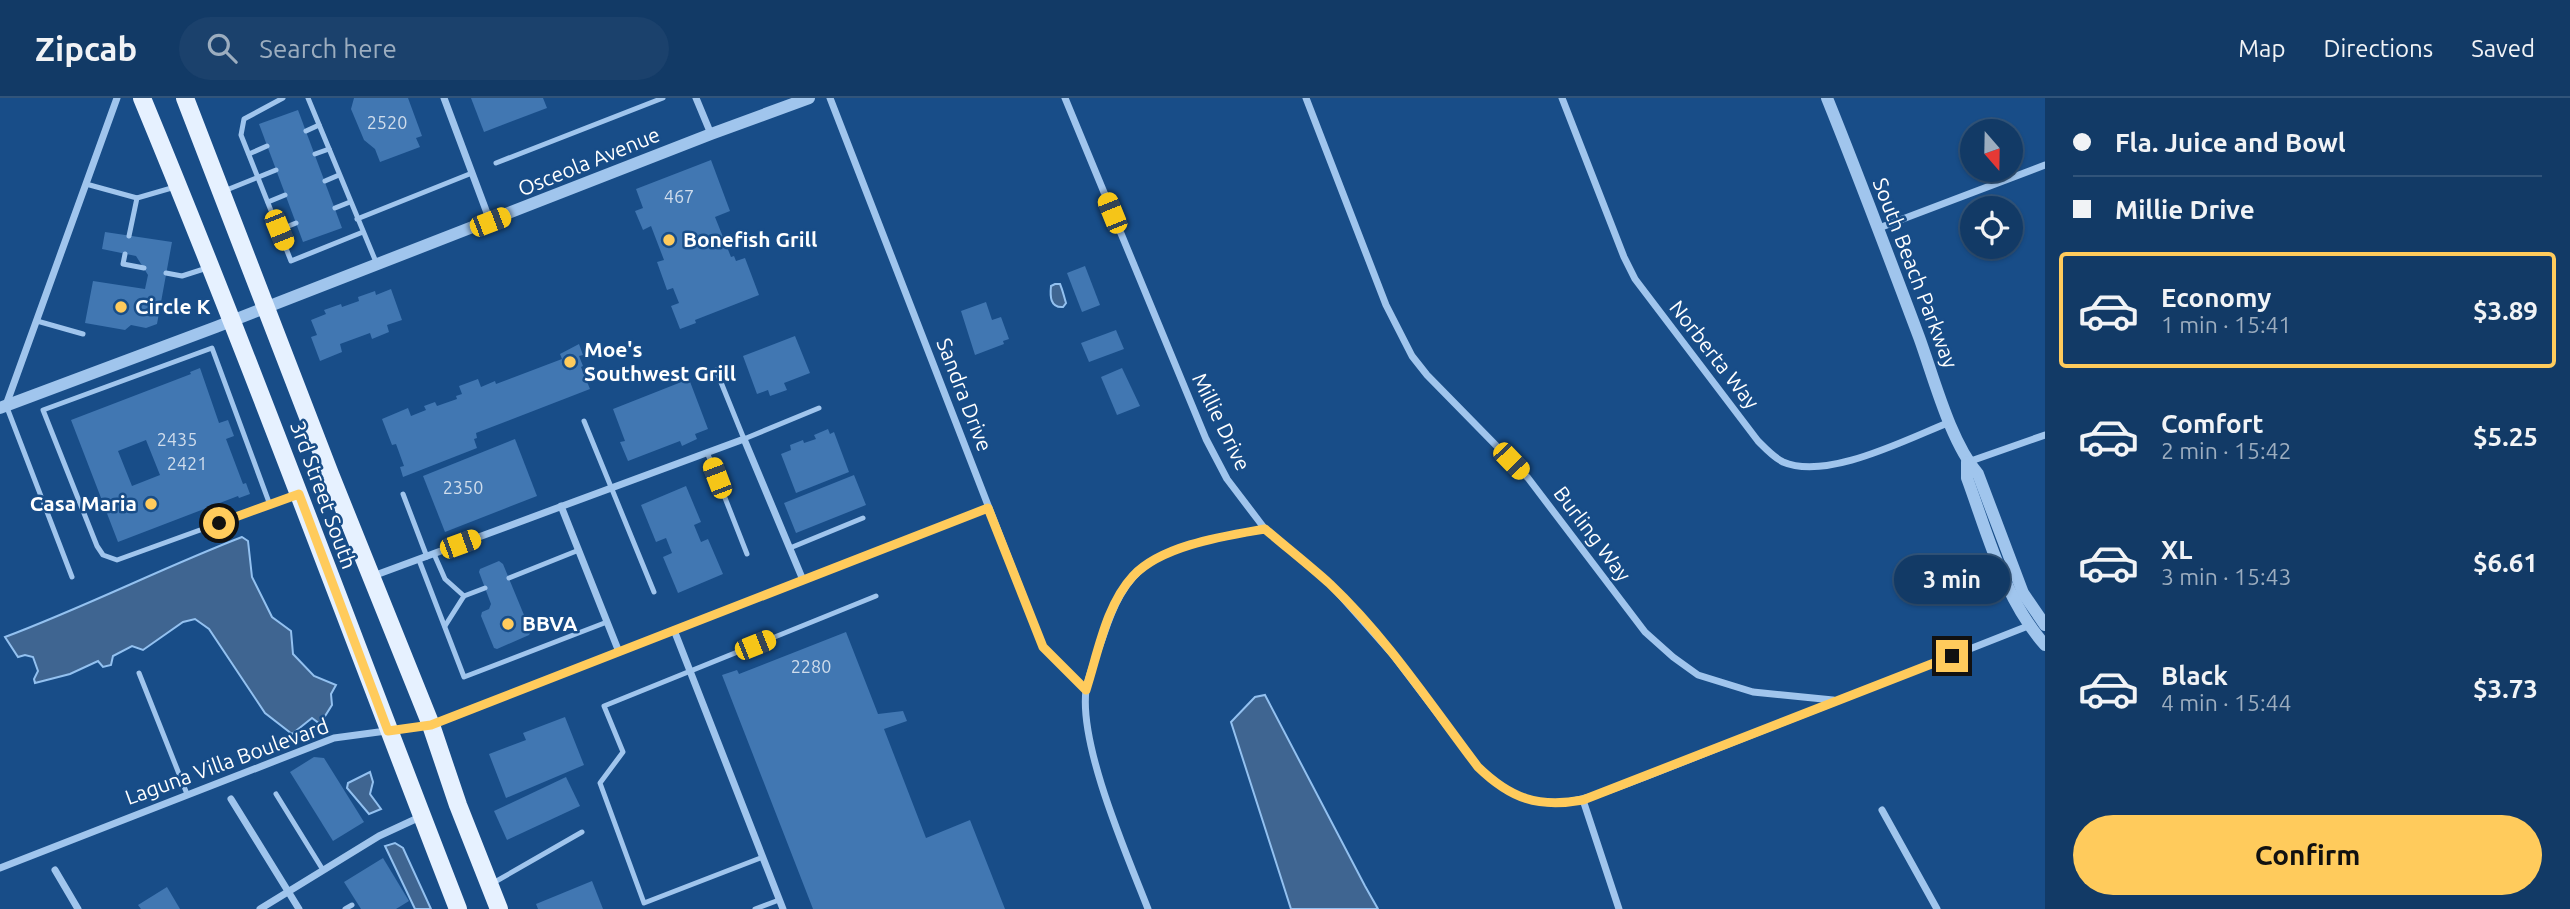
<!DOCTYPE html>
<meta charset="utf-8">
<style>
body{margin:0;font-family:Ubuntu,sans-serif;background:#1b416c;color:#f1f3f6;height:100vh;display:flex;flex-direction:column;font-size:26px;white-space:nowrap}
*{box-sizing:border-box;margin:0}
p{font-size:23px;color:#9cadbf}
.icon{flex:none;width:38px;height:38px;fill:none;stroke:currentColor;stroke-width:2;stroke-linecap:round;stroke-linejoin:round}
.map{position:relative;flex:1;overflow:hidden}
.sheet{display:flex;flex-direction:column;background:#123a66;width:525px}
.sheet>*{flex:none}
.banner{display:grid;align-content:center;height:154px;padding:0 28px;background:#123a66}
.needle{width:46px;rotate:160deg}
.fabs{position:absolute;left:1960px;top:21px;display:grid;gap:14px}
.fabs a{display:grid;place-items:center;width:63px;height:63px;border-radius:50%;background:#123a66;box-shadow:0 2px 5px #0004,0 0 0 2px #31547a;font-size:35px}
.end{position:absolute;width:32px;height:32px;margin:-16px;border:9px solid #ffcb5c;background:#111;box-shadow:0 0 0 4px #111}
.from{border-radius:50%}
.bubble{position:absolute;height:49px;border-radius:24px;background:#123a66;box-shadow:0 2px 5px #0004,0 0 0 2px #31547a;font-size:23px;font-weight:600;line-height:49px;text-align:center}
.car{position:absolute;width:21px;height:42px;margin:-21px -10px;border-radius:9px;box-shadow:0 0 5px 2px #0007;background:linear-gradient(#f5c518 24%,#345 0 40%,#f5c518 0 76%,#345 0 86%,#f5c518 0)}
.banner b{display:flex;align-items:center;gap:24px;height:66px;font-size:26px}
.banner b+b{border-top:2px solid #31547a}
.banner i{width:18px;height:18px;background:#f1f3f6}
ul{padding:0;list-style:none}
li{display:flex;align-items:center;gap:21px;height:116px;margin:0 14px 10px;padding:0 14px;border:4px solid transparent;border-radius:7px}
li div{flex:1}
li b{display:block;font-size:26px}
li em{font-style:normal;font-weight:600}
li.active{border-color:#ffcb5c}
li>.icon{width:63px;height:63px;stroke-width:1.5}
.primary-button{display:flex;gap:14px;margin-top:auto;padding:14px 28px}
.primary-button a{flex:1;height:80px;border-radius:42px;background:#ffcb5c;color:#111;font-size:28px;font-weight:600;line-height:80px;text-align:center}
header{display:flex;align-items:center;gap:42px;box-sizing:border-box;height:98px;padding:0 35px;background:#123a66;border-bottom:2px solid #31547a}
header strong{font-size:33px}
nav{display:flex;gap:38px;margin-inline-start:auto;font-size:24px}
.search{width:490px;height:63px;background:#1b416c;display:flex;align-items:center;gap:18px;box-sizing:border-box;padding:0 24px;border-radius:38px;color:#9cadbf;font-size:26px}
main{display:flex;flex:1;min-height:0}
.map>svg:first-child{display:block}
.water{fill:#3f6591;stroke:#93c1f0;stroke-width:2}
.building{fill:#4177b2;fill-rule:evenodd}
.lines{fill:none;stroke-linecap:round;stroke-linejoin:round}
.service{stroke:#a0c5ed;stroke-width:5}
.minor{stroke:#a0c5ed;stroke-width:7}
.tertiary{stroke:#a0c5ed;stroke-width:12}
.primary{stroke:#e6f1ff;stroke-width:18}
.route{stroke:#ffcb5c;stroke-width:9}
.poi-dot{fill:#ffcb5c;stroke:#184d88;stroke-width:2.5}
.labels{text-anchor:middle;stroke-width:5;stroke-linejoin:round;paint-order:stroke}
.number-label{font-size:18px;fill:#d0ddec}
.street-label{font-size:21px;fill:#fff;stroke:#184d88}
.poi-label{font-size:21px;font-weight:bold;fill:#fff;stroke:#184d88;text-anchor:start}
</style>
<header>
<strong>Zipcab</strong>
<div class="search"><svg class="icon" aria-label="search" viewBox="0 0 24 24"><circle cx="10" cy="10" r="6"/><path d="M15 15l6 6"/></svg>Search here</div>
<nav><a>Map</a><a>Directions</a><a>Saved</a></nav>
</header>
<main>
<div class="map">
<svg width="2045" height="811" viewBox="0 0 2045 811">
<rect width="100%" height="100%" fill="#184d88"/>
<g class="water">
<path d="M1055,186h5c3,7 4,13 6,19l-3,4c-13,1 -13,-11 -12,-21z"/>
<path d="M242,439l6,4 4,36 20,40 19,14 2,23 21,22 22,9 -5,9 1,11 -12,19 -8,-6 -20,16 -27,-21 -56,-84 -14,-10 -12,3 -40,28 -11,-4 -19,10 -2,9 -8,2 -5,-6 -28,13 -35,9 -1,-4 4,-8 -5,-14 -8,-2 -7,2 -13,-20c80,-30 157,-69 237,-100z"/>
<path d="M1265,597l100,191 13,23h-87l-60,-187 24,-25z"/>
<path d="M370,674l3,10 -3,12 11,15 -12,5 -22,-26 1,-5z"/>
<path d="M395,745l8,5 28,61h-16l-30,-63z"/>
</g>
<g class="building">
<path d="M354,0h54l14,38 -6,2 4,9 -40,15 -5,-13 -11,-9 -13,-31z"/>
<path d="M471,0h72l4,10 -63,24z"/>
<path d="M298,12l44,118 -39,14 -44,-118z"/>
<path d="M711,62l19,51 -15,6 16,40 3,-1 2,5 9,-3 14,37 -64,25 1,3 -16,6 -9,-23 8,-3 -6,-15 -6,2 -10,-28 7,-2 -13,-34 -8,4 -8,-19 8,-3 -7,-19z"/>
<path d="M105,134l67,10 -15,82 -11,4 -15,-3 -6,5 -40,-7 8,-42 52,8 3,-14 -12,-19 -34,-7z"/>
<path d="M1085,168l15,39 -18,7 -15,-39z"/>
<path d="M391,191l11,31 -15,5 2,7 -17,7 -2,-6 -30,11 2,8 -22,9 -9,-24 6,-2 -6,-15 15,-6 -2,-4 17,-6 1,3 17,-6 -1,-4 17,-6 1,4z"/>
<path d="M986,204l6,18 9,-3 8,22 -6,2 1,3 -29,11 -14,-44z"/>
<path d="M1116,232l8,19 -35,13 -8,-19z"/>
<path d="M795,238l15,37 -26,10 3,7 -17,6 -2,-6 -11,4 -14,-38z"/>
<path d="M579,246l4,11 -4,1 4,10 -2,1 9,22 -114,44 1,5 -3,1 3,9 -74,29 -3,-10 4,-1 -8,-22 -4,1 -10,-26 26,-11 3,8 15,-6 -2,-4 11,-4 2,4 20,-7 -1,-3 6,-2 -3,-8 19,-7 3,8 14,-6 1,3 66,-25 -2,-5z"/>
<path d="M200,270l19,55 9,-3 6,16 -8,3 17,45 3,-1 4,11 -11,4 -1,-2 -120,46 -47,-122 120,-46 -1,-2zM146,342l14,35 -28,11 -14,-35z"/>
<path d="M1122,270l18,38 -23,9 -16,-38z"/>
<path d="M689,281l19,50 -13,5 2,5 -15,7 -2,-5 -52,20 -8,-19 5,-1 -12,-32z"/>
<path d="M828,331l2,5 4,-2 15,40 -53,21 -15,-39 10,-4 -1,-5 13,-5 1,3 12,-4 -2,-4z"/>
<path d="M515,341l22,57 -92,36 -22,-56z"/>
<path d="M854,377l12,30 -70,28 -12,-30z"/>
<path d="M686,388l15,36 -7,3 7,17 7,-3 15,35 -45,19 -15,-36 9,-4 -6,-15 -10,4 -15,-37z"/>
<path d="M499,463l4,3 28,68 -2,3 -32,14 -3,-1 -13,-32 1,-4 7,-3 2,-5 -12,-32 1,-3z"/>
<path d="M846,534l32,82 25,-3 4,10 -23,8 42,109 44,-18 35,89h-192l-91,-234 15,-5 2,4z"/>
<path d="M565,619l19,48 -78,33 -17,-44 37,-14 -3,-7z"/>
<path d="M314,659l10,1 40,64 -31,19 -43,-69z"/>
<path d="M566,679l14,29 -73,34 -13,-29z"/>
<path d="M383,760l26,43 -13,8h-35l-17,-27z"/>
<path d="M592,783l11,28h-65l-2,-5z"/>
<path d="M167,789l13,22h-39l-3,-4z"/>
</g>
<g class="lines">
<g class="service">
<path d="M283,0l-39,21 -3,16 50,126 72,-29"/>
<path d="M308,0l68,164"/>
<path d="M306,33l13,-6"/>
<path d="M249,56l18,-8"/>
<path d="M315,56l14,-5"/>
<path d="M496,65l167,-65"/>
<path d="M325,83l14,-6"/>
<path d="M86,86l51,14 38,-11"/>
<path d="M224,93l52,-21"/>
<path d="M268,104l17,-7"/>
<path d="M335,110l15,-6"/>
<path d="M357,121l115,-46"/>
<path d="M279,132l17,-7"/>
<path d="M129,138l8,-38"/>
<path d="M125,156l-2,10 21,4"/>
<path d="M166,175l16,3 25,-8"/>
<path d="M37,223l46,13"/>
<path d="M716,272l28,69 75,-31"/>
<path d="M6,307l66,172"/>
<path d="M584,323l70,171"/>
<path d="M707,354l40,102"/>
<path d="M403,396l24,63"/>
<path d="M270,407l-58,-157 -169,62 54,136 6,9 14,5 180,-65"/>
<path d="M790,450l73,-30"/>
<path d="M434,456l11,25 19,17"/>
<path d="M419,462l45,117 143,-55"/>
<path d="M509,480l70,-28"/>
<path d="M445,528l19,-30 21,-8"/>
<path d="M139,575l48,121"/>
<path d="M276,696l47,76"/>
<path d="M763,759l-119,46 -44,-120 23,-31 -19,-46 272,-110"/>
<path d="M493,785l89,-51"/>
<path d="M345,811l7,-4"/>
<path d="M755,811l24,-9"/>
</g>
<g class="minor">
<path d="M444,0l46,123"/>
<path d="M696,0l15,36"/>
<path d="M830,0l213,549 43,43"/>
<path d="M1065,0l141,341 21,40 38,50 66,56 32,36 30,34 85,112c59,57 100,35 167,10l383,-151"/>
<path d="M1306,0l80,207 26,51 15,19 101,103 117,154 28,25 25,18 55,17 80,8"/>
<path d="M1562,0l62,159 11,22 123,162c7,7 15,16 25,21 44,19 124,-23 167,-40"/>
<path d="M1879,130l166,-63"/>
<path d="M6,307l111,-307"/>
<path d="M1968,364l77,-27"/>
<path d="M561,408l58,146"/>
<path d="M373,478l371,-137 59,141"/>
<path d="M674,532l109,279"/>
<path d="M231,701l68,110"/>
<path d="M1583,702l36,109"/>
<path d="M1882,712l55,99"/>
<path d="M0,770l334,-130 97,-13 557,-217"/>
<path d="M55,772l23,39"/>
<path d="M260,811l119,-73 41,-19"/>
<path d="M1148,811c-21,-54 -69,-163 -62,-219 3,-18 12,-38 18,-56 9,-27 20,-53 44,-70 33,-22 79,-28 117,-35"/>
</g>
<g class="tertiary">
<path d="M1827,0c32,79 62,159 92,239 15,41 31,104 59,137l45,119 22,32"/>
<path d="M0,310l216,-81 495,-193 98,-36"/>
<path d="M1967,364v16c21,57 37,121 78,167"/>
</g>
<g class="primary">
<path d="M142,0c111,268 211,541 316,811"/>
<path d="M185,0l145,376 101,251 27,80 41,104"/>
</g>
</g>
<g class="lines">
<path class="route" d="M219,425l80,-29 89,237 43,-6 557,-217 55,139 43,43c12,-37 20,-85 47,-114 29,-31 92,-40 132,-47 21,18 44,36 65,55 57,54 101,121 148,183 33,32 60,41 105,33l369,-144"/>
</g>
<g class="poi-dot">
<circle cx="669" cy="142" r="7"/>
<circle cx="121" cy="209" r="7"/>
<circle cx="570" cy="264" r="7"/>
<circle cx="151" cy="406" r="7"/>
<circle cx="508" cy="526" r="7"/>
</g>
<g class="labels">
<g class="number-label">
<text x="387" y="31">2520</text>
<text x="679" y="105">467</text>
<text x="177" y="348">2435</text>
<text x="187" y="372">2421</text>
<text x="463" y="396">2350</text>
<text x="811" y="575">2280</text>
</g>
<g class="street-label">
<text transform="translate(589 64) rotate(-22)" y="7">Osceola Avenue</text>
<text transform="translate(1915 175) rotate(69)" y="7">South Beach Parkway</text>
<text transform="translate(1714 257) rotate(52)" y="7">Norberta Way</text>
<text transform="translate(964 297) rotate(69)" y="7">Sandra Drive</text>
<text transform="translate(1221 324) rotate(64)" y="7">Millie Drive</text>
<text transform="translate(323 397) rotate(70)" y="7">3rd Street South</text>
<text transform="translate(1592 436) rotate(53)" y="7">Burling Way</text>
<text transform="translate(227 664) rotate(-20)" y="7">Laguna Villa Boulevard</text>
</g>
<g class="poi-label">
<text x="683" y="149">Bonefish Grill</text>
<text x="135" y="216">Circle K</text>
<text x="584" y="259">Moe's<tspan x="584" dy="24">Southwest Grill</tspan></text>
<text x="137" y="413" text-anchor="end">Casa Maria</text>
<text x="522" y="533">BBVA</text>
</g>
</g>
</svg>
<div class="fabs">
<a><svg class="needle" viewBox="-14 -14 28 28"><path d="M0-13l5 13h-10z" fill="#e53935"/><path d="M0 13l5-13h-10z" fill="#9cadbf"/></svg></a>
<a><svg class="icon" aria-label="locate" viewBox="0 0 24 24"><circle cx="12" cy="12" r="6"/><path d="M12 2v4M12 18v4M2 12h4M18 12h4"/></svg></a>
</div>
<i class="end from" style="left:219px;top:425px"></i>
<i class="end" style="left:1952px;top:558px"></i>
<div class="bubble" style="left:1894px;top:457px;width:116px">3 min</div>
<i class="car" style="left:1112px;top:115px;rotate:338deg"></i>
<i class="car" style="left:490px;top:124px;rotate:69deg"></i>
<i class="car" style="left:279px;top:132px;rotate:158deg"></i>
<i class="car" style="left:1511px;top:363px;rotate:136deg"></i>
<i class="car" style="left:717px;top:380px;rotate:339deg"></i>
<i class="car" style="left:460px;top:446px;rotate:70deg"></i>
<i class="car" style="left:755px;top:547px;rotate:68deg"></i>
</div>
<section class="sheet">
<div class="banner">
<b><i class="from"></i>Fla. Juice and Bowl</b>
<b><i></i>Millie Drive</b>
</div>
<ul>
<li class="active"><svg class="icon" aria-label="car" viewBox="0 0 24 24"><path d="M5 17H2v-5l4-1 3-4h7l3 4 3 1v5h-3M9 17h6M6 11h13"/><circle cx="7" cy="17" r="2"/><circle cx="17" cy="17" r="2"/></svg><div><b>Economy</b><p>1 min · 15:41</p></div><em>$3.89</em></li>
<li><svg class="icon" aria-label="car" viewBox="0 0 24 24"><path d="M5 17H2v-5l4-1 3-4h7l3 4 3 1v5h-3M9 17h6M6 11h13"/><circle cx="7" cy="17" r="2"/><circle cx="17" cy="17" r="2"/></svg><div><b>Comfort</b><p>2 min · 15:42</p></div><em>$5.25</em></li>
<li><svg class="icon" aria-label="car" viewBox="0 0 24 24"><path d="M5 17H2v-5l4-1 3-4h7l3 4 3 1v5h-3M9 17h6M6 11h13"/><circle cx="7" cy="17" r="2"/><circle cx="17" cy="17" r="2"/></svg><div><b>XL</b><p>3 min · 15:43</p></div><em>$6.61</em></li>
<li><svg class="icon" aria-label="car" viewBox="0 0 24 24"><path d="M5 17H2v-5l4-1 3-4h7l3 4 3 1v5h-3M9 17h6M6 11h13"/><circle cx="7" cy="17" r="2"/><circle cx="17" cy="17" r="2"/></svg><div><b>Black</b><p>4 min · 15:44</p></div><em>$3.73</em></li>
</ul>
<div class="primary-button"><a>Confirm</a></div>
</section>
</main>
